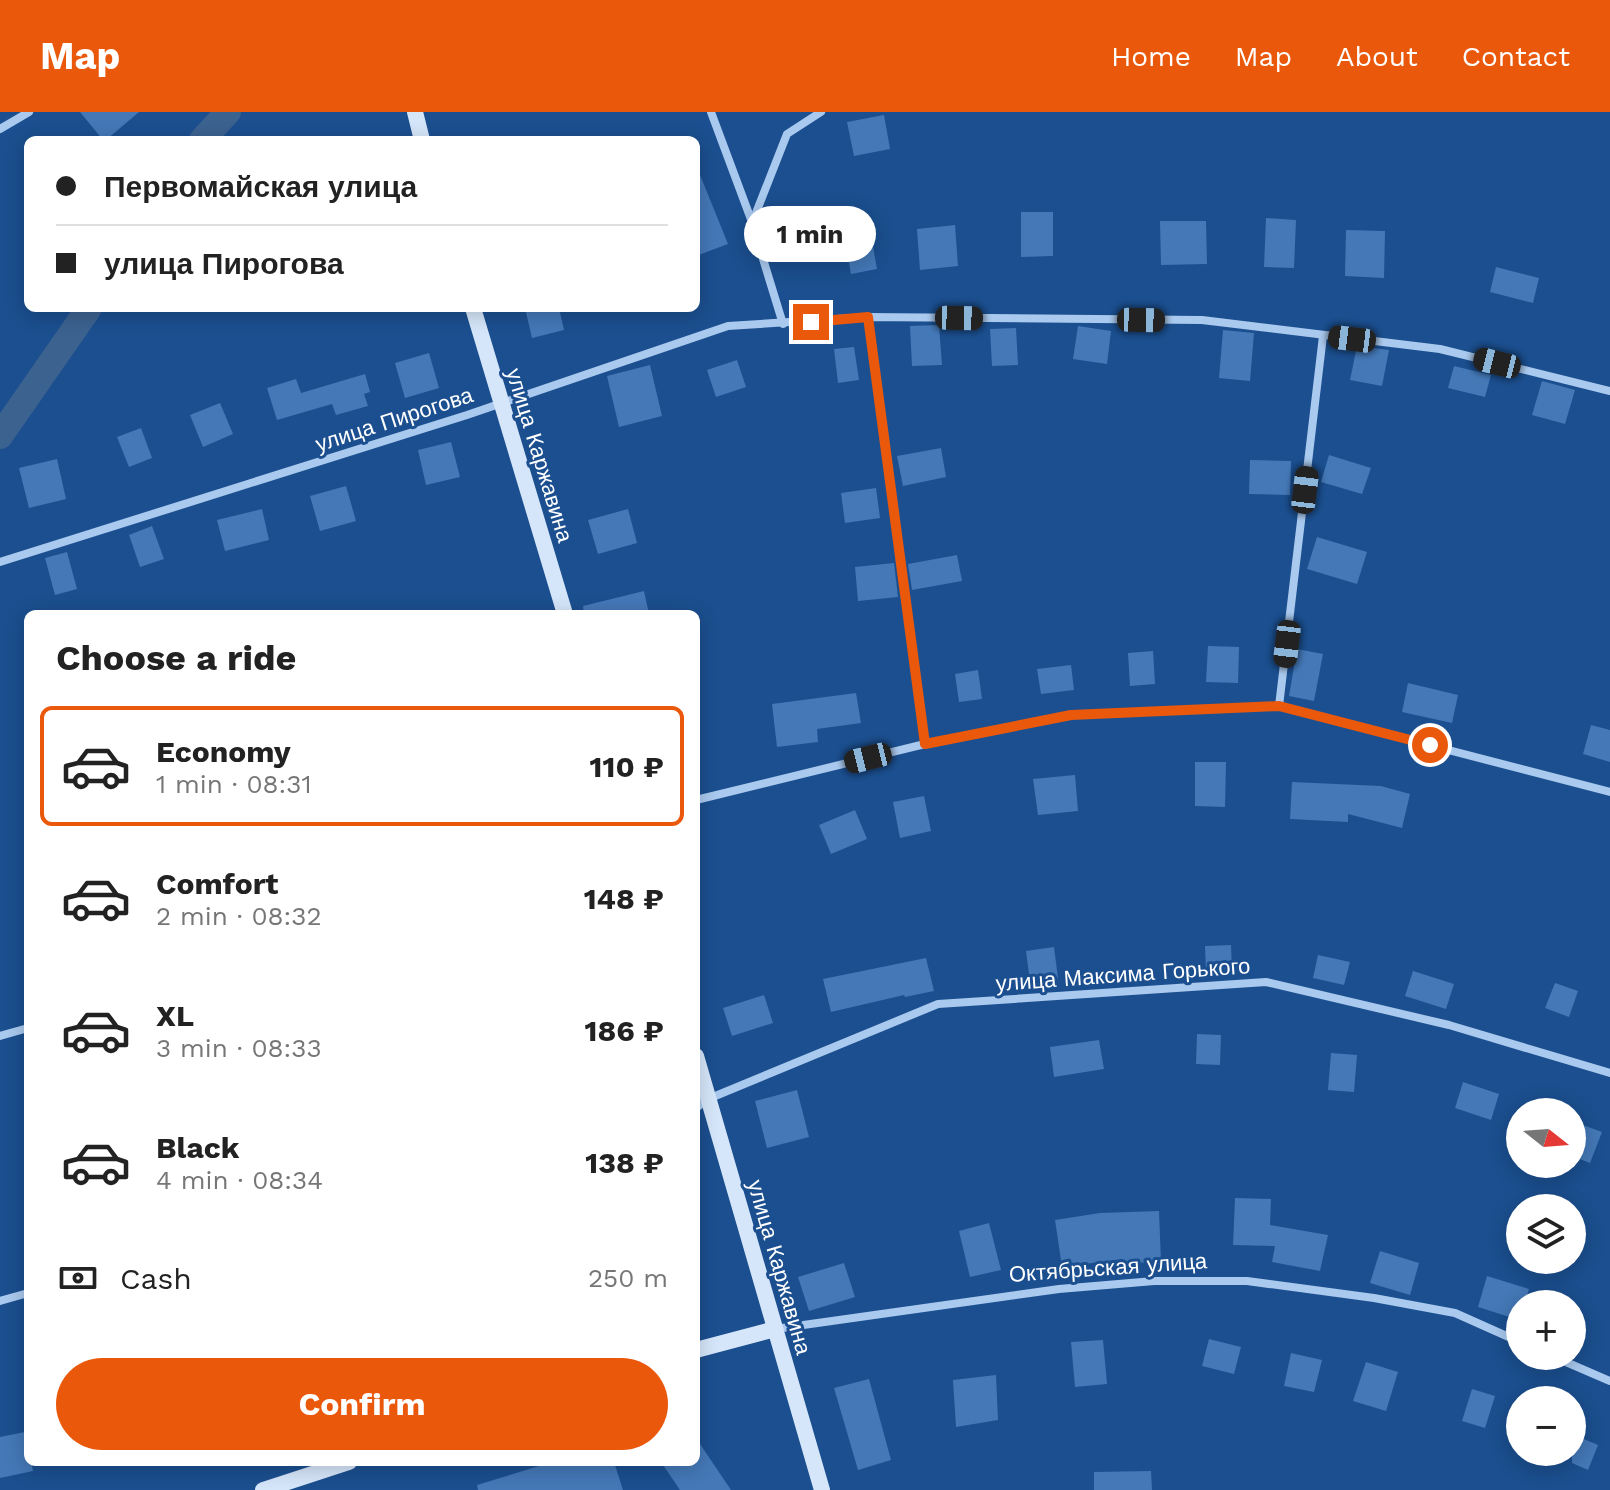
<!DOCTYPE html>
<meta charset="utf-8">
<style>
body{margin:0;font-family:"Work Sans",sans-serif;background:#f2f2f2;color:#222;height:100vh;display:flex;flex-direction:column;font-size:30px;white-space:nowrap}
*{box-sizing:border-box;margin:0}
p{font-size:26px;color:#767676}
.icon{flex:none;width:44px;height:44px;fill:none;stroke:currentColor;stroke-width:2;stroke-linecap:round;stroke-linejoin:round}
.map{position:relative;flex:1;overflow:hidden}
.side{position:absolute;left:24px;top:498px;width:676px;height:856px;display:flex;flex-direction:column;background:#fff;border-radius:12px;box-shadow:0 4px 20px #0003}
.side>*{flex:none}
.banner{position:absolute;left:24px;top:24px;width:676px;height:176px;border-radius:12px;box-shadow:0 4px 20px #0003;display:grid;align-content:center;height:176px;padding:0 32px;background:#fff}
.needle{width:52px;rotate:107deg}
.controls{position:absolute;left:1506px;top:986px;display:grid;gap:16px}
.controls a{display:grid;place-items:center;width:80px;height:80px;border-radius:50%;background:#fff;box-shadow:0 4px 20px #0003;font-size:40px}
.end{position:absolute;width:36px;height:36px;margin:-18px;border:10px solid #ea580c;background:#fff;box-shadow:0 0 0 4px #fff}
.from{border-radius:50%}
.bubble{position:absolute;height:56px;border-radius:28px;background:#fff;box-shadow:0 4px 20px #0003;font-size:26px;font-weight:700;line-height:56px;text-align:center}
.car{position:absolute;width:24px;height:48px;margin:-24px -12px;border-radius:10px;box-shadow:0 0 6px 2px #0007;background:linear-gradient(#222 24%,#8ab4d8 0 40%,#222 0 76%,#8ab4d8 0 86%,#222 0)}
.banner b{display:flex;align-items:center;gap:28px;height:76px;font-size:30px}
.banner b+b{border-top:2px solid #e0e0e0}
.banner i{width:20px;height:20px;background:#222}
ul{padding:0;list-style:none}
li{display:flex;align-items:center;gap:24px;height:120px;margin:0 16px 12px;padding:0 16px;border:4px solid transparent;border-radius:12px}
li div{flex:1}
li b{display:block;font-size:30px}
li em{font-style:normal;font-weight:700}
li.selected{border-color:#ea580c}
li>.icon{width:72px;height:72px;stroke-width:1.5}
h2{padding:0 32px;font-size:36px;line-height:96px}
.pay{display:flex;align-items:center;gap:20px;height:88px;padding:0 32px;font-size:30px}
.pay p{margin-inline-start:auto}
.button{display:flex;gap:16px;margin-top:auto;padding:16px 32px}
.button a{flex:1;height:92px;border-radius:48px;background:#ea580c;color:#fff;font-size:32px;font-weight:700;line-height:92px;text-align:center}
header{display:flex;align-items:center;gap:48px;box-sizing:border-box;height:112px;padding:0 40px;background:#ea580c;color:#fff}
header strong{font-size:38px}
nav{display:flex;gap:44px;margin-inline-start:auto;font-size:28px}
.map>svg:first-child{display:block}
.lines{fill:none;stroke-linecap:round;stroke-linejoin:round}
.canal{stroke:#3c6290;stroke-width:26}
.building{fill:#4478b7}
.street{stroke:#a9c9ee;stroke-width:8}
.secondary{stroke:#d6e6fa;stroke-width:16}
.route{stroke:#ea580c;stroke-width:10}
.labels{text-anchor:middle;stroke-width:6;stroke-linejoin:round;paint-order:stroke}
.street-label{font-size:22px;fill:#fff;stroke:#1b4f8f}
</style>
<header>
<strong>Map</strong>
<nav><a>Home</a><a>Map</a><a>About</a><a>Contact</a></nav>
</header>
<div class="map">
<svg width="1610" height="1378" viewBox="0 0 1610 1378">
<rect width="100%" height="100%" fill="#1b4f8f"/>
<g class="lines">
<g class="canal">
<path d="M202,28l26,-28"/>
<path d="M0,324l89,-128"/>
</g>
</g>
<g class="building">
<path d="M80,0h59l-33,28h-3z"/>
<path d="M884,3l6,34 -36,7 -7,-34z"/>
<path d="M696,53l32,79 -32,12z"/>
<path d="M1021,100h32v44l-32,1z"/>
<path d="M1266,106l30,2 -2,48 -30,-1z"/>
<path d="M1160,109h46l1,43 -46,1z"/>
<path d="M955,113l3,41 -38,4 -3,-41z"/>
<path d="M1346,118l39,1 -1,47 -39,-2z"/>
<path d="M871,124l6,33 -26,5 -6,-34z"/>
<path d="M1496,155l43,11 -6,25 -43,-11z"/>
<path d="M525,196h34l5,22 -32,8z"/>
<path d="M939,213l3,40 -30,1 -2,-40z"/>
<path d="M1078,214l33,5 -4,33 -34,-5z"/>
<path d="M1016,216l2,37 -26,1 -2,-37z"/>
<path d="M1223,218l31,3 -4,48 -31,-3z"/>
<path d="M1357,234l32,4 -7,36 -32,-6z"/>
<path d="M854,235l5,33 -21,3 -4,-34z"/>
<path d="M429,241l10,35 -34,10 -10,-35z"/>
<path d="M737,248l9,27 -30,10 -9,-27z"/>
<path d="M650,253l12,51 -43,11 -12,-51z"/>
<path d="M1454,254l37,9 -6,22 -37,-9z"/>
<path d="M365,262l5,18 -6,2 4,12 -32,9 -4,-11 -55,16 -10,-32 29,-9 5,14z"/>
<path d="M1542,269l33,9 -10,34 -33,-9z"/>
<path d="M220,291l13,31 -30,13 -13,-32z"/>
<path d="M141,316l11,30 -23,9 -12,-30z"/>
<path d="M451,330l9,35 -34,8 -8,-35z"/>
<path d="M941,336l5,29 -43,9 -6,-30z"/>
<path d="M1329,343l42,13 -9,26 -41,-12z"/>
<path d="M57,347l9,40 -37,9 -10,-40z"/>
<path d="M1250,348l41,1 -1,34 -41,-1z"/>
<path d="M346,374l10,35 -36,10 -10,-35z"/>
<path d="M876,376l4,30 -35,5 -4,-30z"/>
<path d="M262,397l7,31 -44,11 -8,-31z"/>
<path d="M628,397l9,34 -39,11 -10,-34z"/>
<path d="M152,414l12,33 -24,8 -11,-32z"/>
<path d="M1317,425l50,15 -10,32 -50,-15z"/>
<path d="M67,440l10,37 -22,6 -10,-37z"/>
<path d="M957,443l5,26 -50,9 -4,-26z"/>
<path d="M894,451l4,34 -40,4 -3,-34z"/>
<path d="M644,479l5,23h-65l-1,-8z"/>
<path d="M1208,534l31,1 -1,36 -32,-1z"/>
<path d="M1297,537l26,5 -9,47 -25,-5z"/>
<path d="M1153,539l2,33 -25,2 -2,-33z"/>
<path d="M1071,553l3,25 -33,4 -4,-25z"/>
<path d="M978,558l4,29 -23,3 -4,-28z"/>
<path d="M1408,571l50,12 -6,28 -50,-11z"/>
<path d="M856,581l5,30 -44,6 1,13 -41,5 -5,-43z"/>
<path d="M1591,613l19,5v32l-27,-8z"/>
<path d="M1195,650h31l-1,45 -30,-1z"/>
<path d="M1075,663l3,36 -40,4 -5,-36z"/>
<path d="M1292,670l89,4 29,8 -8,34 -54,-14v8l-58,-3z"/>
<path d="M924,684l7,35 -31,7 -7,-36z"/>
<path d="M855,698l12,29 -36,15 -12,-29z"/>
<path d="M1231,833l1,26 -26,1 -1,-26z"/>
<path d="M1054,835l4,31 -28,4 -4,-31z"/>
<path d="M1318,843l32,7 -6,23 -31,-7z"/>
<path d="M926,846l8,33 -29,6 -1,-2 -73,17 -8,-33z"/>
<path d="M1413,859l41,13 -8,25 -41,-13z"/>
<path d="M1555,871l23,8 -9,26 -24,-9z"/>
<path d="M764,883l9,28 -41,13 -9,-28z"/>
<path d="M1197,922l24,1 -1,30 -24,-1z"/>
<path d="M1099,928l5,29 -50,8 -4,-30z"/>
<path d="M1331,941l26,2 -3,37 -26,-2z"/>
<path d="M1463,970l36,12 -8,26 -36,-12z"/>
<path d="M797,978l12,47 -42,11 -12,-47z"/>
<path d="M1580,1012l22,8 -12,31 -18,-7v-12z"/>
<path d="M1235,1086l36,1 -1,26 58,10 -8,36 -48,-9 3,-16 -42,-1z"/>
<path d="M1159,1099l2,51 -38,1v-4l-61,8 -7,-47 45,-7z"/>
<path d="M989,1111l12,47 -31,7 -11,-46z"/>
<path d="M1380,1139l39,12 -9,32 -40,-12z"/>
<path d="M844,1151l11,34 -46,14 -11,-34z"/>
<path d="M1487,1164l42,13 -5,15h-4l-1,16 -41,-13z"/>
<path d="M1209,1227l32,8 -7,27 -32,-8z"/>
<path d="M1103,1228l4,44 -32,3 -4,-45z"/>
<path d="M1291,1241l31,7 -8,32 -30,-6z"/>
<path d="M1366,1250l32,10 -12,39 -33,-10z"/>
<path d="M996,1263l2,45 -42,7 -3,-47z"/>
<path d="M869,1267l22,81 -33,10 -24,-82z"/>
<path d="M1472,1277l23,7 -10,32 -23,-7z"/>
<path d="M25,1320l3,30h3l2,9 -33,7v-41z"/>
<path d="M1572,1322l26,11 -10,25 -16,-7z"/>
<path d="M696,1326l35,52h-51l-19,-28h35z"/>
<path d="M552,1350h62l9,28h-145l-1,-5z"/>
<path d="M1151,1359l1,19h-58v-18z"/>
</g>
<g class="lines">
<g class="street">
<path d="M711,0l41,110"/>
<path d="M0,17l29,-17"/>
<path d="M868,205l57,427"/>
<path d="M783,212l-31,-101 35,-89 34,-22"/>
<path d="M0,450l467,-147 261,-89 140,-9 334,3 238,29 170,42"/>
<path d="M1279,594l44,-370"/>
<path d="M696,688l229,-56 146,-29 208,-9 331,86"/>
<path d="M0,924l28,-8"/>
<path d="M696,996l12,-9 230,-95 328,-22 183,43 161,48"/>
<path d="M0,1189l28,-8"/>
<path d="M775,1217l284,-40 95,-8h93l127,17 81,15 65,29"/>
<path d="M1552,1244l58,25"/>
</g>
<g class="secondary">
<path d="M415,0l7,28"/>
<path d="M473,196l92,306"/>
<path d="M696,944l126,434"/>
<path d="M696,1238l79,-21"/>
<path d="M263,1378l86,-28"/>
</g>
</g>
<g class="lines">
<path class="route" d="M811,210l57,-5 57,427 146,-29 208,-9 151,39"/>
</g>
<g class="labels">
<g class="street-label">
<text transform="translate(394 307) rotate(-18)" y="8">улица Пирогова</text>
<text transform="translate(540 343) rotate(73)" y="8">улица Каржавина</text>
<text transform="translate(1123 862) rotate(-4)" y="8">улица Максима Горького</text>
<text transform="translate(780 1155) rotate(74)" y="8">улица Каржавина</text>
<text transform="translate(1108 1155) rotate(-4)" y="8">Октябрьская улица</text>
</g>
</g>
</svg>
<div class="controls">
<a><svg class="needle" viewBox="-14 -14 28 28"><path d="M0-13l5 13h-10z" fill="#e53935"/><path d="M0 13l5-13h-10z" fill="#767676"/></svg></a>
<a><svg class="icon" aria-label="layers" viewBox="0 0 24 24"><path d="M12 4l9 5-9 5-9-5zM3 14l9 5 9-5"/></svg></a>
<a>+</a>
<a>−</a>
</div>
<i class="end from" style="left:1430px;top:633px"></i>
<i class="end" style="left:811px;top:210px"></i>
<div class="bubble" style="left:744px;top:94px;width:132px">1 min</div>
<i class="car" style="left:959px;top:206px;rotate:91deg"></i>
<i class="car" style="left:1141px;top:208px;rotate:91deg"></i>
<i class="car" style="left:1352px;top:227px;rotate:277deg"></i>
<i class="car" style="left:1497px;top:251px;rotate:284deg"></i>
<i class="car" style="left:1305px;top:378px;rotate:7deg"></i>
<i class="car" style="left:1287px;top:532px;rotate:187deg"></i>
<i class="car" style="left:868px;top:646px;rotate:256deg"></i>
<div class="banner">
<b><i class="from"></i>Первомайская улица</b>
<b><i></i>улица Пирогова</b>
</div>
<section class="side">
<h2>Choose a ride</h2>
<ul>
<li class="selected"><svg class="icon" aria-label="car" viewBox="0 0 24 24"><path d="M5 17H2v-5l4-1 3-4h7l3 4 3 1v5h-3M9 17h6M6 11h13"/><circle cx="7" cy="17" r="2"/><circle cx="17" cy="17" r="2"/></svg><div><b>Economy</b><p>1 min · 08:31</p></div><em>110 ₽</em></li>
<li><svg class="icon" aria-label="car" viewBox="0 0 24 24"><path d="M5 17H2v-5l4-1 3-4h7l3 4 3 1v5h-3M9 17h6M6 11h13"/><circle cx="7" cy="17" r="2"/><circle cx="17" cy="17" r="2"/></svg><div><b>Comfort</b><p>2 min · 08:32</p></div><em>148 ₽</em></li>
<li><svg class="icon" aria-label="car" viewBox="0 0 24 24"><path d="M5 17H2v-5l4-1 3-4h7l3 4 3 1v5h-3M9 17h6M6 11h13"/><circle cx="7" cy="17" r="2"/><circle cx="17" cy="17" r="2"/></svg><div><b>XL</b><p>3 min · 08:33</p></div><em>186 ₽</em></li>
<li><svg class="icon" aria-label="car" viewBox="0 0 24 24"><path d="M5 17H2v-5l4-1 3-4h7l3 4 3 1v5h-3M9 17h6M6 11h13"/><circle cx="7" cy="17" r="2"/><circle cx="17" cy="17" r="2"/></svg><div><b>Black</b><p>4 min · 08:34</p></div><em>138 ₽</em></li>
</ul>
<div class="pay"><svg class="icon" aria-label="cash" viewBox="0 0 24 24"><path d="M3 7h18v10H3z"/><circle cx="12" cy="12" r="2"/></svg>Cash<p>250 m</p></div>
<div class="button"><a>Confirm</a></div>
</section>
</div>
